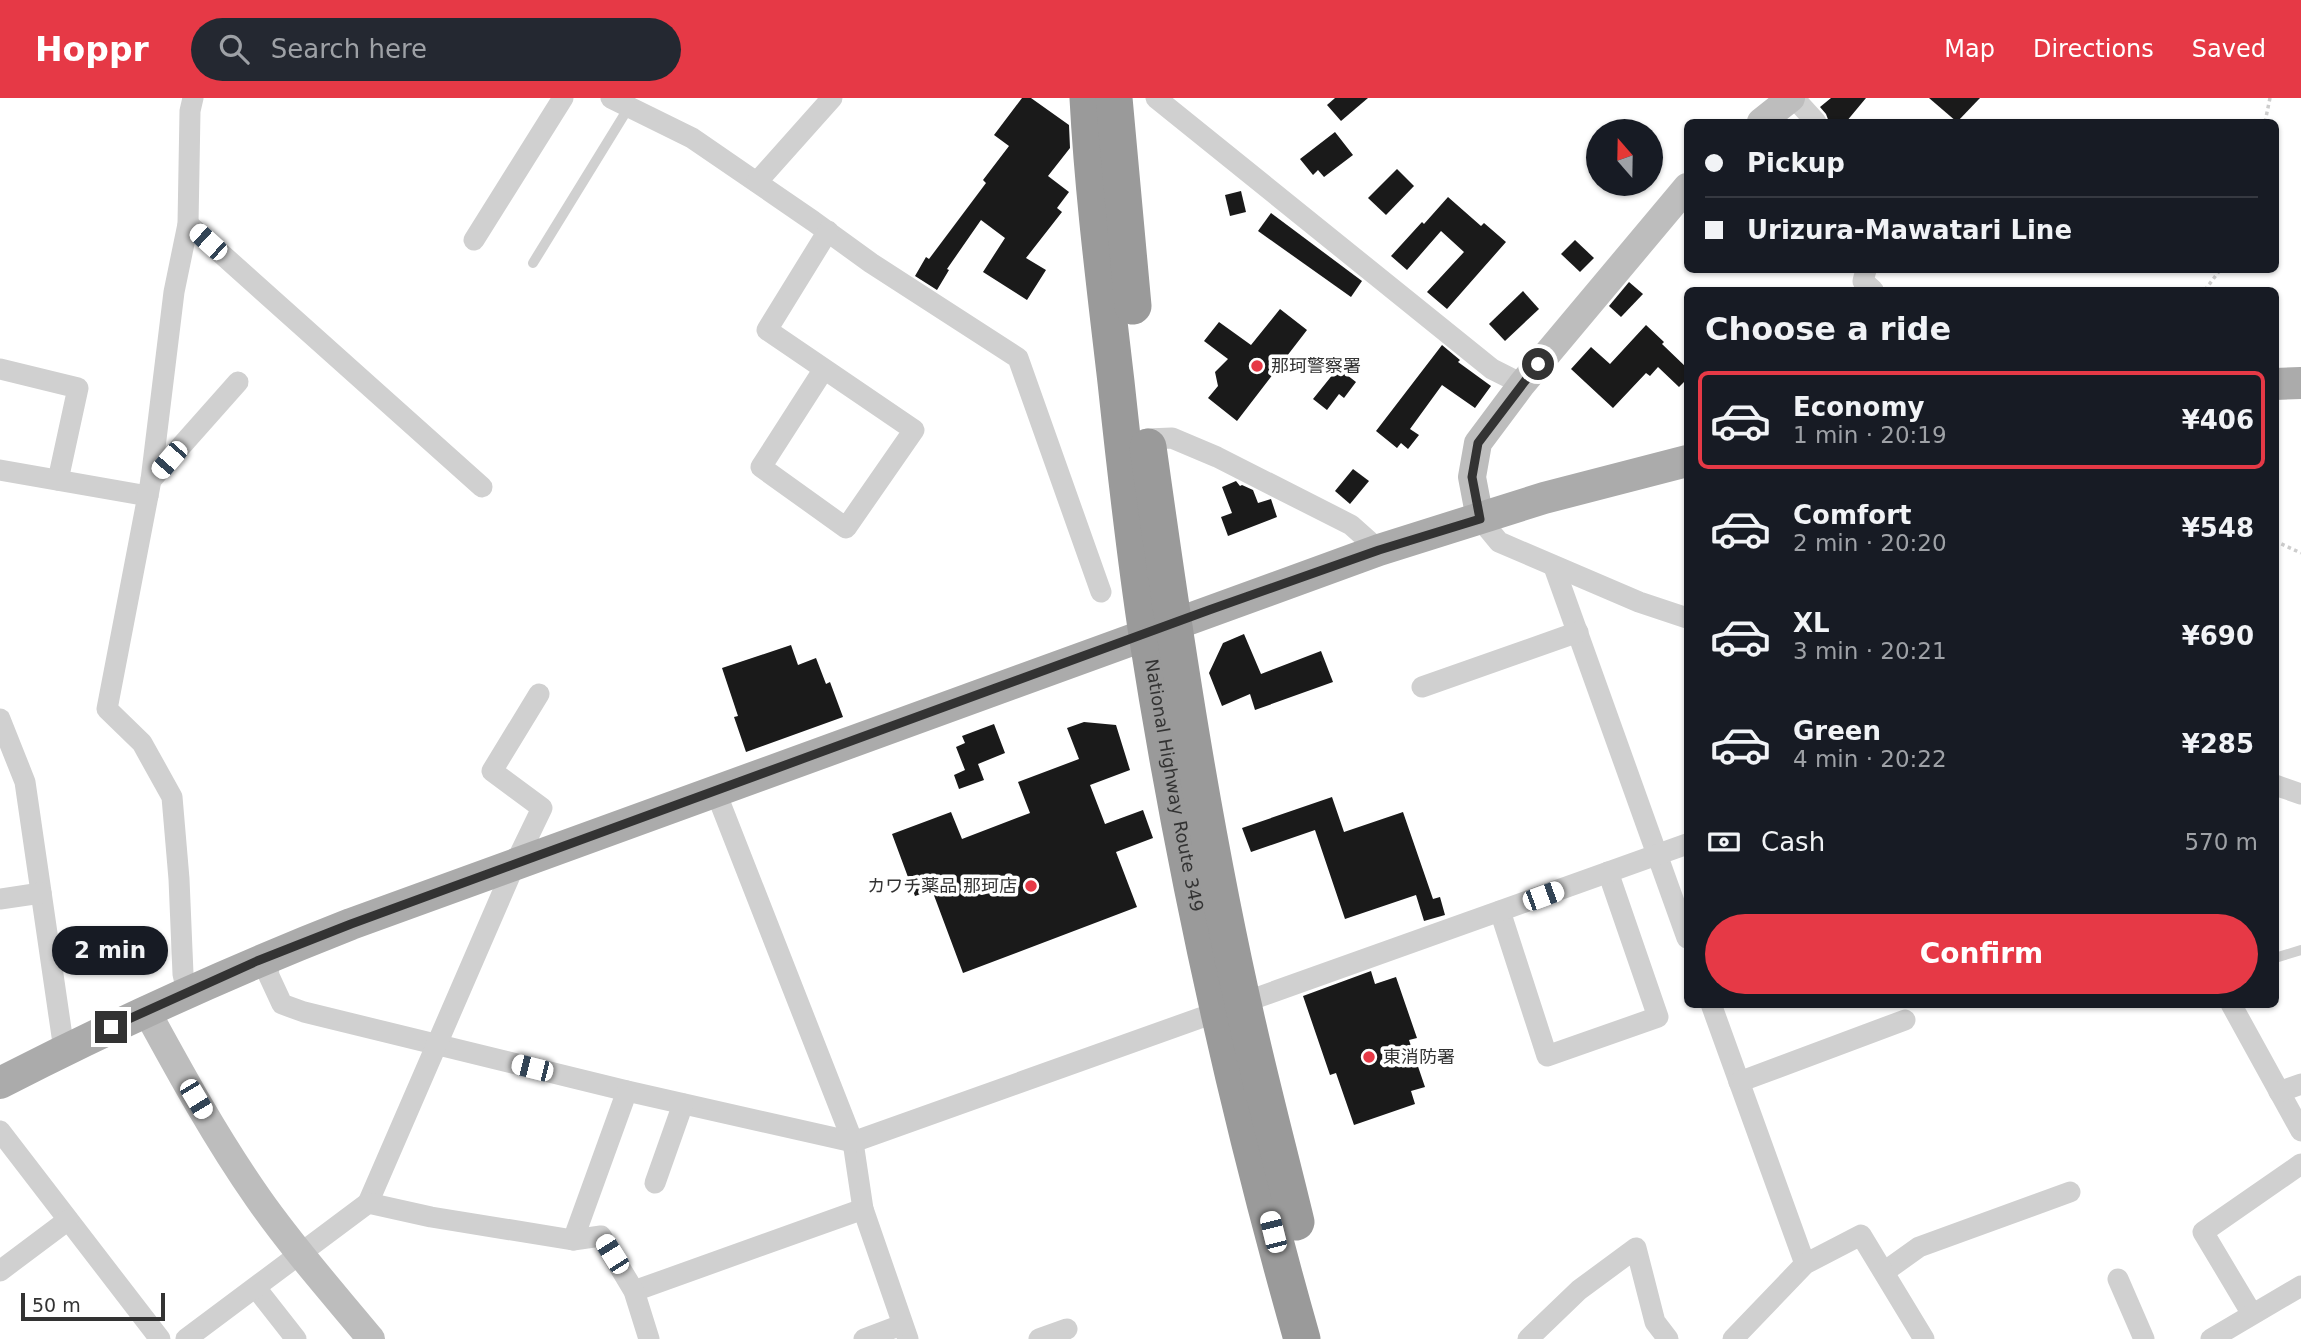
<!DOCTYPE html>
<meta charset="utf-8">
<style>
body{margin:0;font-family:"DejaVu Sans","Noto Sans JP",sans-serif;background:#242831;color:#f1f3f6;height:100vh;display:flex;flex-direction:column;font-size:26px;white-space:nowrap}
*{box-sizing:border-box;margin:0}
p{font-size:23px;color:#9ea1a6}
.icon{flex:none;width:38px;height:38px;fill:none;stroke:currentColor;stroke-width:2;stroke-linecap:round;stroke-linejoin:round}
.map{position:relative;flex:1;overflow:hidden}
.details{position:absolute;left:1684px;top:189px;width:595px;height:721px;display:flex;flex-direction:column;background:#171b24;border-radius:10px;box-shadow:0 2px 5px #0004}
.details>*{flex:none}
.banner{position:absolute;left:1684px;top:21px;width:595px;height:154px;border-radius:10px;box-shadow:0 2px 5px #0004;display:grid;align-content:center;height:154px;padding:0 21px;background:#171b24}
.needle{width:46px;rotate:340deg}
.fabs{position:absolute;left:1586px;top:21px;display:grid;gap:14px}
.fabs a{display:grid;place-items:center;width:77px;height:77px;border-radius:50%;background:#171b24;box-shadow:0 2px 5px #0004;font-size:35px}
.scale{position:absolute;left:21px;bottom:18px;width:144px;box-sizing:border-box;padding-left:7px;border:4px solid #333;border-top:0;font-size:19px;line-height:24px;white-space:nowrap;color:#333;-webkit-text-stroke:5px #fff;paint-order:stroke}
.end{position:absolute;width:32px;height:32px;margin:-16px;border:9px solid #333;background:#fff;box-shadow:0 0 0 4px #fff}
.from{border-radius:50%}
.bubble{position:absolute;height:49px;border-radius:24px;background:#171b24;box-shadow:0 2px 5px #0004;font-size:23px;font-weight:800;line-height:49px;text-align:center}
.car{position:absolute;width:21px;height:42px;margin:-21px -10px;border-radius:9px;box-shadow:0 0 5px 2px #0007;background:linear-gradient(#fff 24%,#345 0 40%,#fff 0 76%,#345 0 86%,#fff 0)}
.banner b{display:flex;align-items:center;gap:24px;height:66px;font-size:26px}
.banner b+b{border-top:2px solid #363941}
.banner i{width:18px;height:18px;background:#f1f3f6}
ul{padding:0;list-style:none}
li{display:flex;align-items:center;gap:21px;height:98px;margin:0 14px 10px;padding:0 7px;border:4px solid transparent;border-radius:10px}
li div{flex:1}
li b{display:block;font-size:26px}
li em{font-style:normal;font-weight:800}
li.active{border-color:#e63946}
li>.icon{width:63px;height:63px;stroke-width:1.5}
h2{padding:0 21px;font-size:32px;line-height:84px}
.pay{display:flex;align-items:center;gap:18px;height:77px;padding:0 21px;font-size:26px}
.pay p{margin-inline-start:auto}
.button{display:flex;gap:14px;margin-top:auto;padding:14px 21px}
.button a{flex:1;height:80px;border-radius:42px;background:#e63946;color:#fff;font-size:28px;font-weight:800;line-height:80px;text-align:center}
header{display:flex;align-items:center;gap:42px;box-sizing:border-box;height:98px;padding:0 35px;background:#e63946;color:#fff}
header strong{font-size:33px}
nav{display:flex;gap:38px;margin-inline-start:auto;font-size:24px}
.search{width:490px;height:63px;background:#242831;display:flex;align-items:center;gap:18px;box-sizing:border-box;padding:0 24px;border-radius:38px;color:#9ea1a6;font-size:26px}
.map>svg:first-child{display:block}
.building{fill:#1a1a1a}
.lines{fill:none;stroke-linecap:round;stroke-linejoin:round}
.path{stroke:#cdcdcd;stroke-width:3.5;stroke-dasharray:3.5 3.5;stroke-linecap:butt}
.lane{stroke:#d0d0d0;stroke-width:10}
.street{stroke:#d0d0d0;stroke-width:21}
.secondary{stroke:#bdbdbd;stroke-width:28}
.primary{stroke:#ababab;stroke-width:32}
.highway{stroke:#9a9a9a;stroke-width:37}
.route{stroke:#333;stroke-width:9}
.poi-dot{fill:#e63946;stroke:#fff;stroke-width:2.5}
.labels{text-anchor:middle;stroke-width:7;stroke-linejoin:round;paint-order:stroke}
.poi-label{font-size:18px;fill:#333;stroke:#fff;text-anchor:start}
.street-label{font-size:18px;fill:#333;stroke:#fff}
</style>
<header>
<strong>Hoppr</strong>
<div class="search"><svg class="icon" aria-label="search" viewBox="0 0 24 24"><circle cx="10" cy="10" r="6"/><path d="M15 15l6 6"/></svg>Search here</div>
<nav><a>Map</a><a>Directions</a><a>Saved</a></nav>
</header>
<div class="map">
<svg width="2301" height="1241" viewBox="0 0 2301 1241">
<rect width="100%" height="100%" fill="#fff"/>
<g class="building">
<path d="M1022,0h9l38,27 1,23 -22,28 21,16 -12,16 5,4 -36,46 20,12 -19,30 -44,-28 22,-34 -24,-18 -34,49 2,1 -12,20 -22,-14 11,-19 3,2 57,-76 -3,-3 26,-34 -15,-11z"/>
<path d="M1335,0h33l-27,23 -14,-16z"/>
<path d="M1831,0h35l-20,24h-17l-3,-8 -6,-7z"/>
<path d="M1929,0h51l-23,24z"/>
<path d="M1335,34l18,23 -29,22 -6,-7 -5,5 -13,-16z"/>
<path d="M1397,71l17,17 -28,29 -18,-17z"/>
<path d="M1241,93l5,21 -16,4 -5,-21z"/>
<path d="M1448,99l33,29 3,-3 22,19 -59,67 -20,-17 37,-40 -23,-21 -34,39 -16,-14 31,-34 2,2z"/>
<path d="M1271,115l91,68 -11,16 -93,-66z"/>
<path d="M1575,142l19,18 -14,14 -19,-18z"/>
<path d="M1629,184l14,12 -22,23 -12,-11z"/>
<path d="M1523,193l16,18 -34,32 -16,-17z"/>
<path d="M1280,211l27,21 -70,91 -29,-23 10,-12 -3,-14 13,-13 -24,-18 15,-19 32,23z"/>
<path d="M1646,227l18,17 -2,2 25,24v11l-8,8 -21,-20 -8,9 -4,-3 -33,35 -42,-39 20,-22 19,17z"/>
<path d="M1442,247l18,15 -2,2 33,24 -16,22 -33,-23 -32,44 9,6 -11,14 -7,-6 -4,5 -21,-17z"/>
<path d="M1338,270l18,14 -12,16 -5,-4 -12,16 -14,-11z"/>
<path d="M1353,371l16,12 -19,23 -15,-13z"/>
<path d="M1236,383l4,5 2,-1 11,5 5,13 13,-4 6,18 -49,19 -7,-19 11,-4 -10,-26z"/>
<path d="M1244,536l17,40 60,-23 12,31 -78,28 -5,-16 -28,12 -13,-33 14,-30z"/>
<path d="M791,547l7,20 18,-7 10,26 4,-2 13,35 -97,35 -12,-35 4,-1 -16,-48z"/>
<path d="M1084,624l32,3 14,45 -40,15 15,39 38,-14 10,28 -37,14 21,55 -174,66 -31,-83 -17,6 -23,-62 59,-22 11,27 68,-26 -12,-31 61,-23 -12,-31z"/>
<path d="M994,626l11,29 -27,11 6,16 -25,9 -5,-14 11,-5 -9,-23 9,-4 -3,-7z"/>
<path d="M1332,699l12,35 59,-20 30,87 7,-2 5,18 -21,6 -8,-26 -71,24 -30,-89 -64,22 -9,-24z"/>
<path d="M1371,873l4,13 21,-7 21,61 -8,2 16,47 -14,4 4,13 -61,21 -18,-52 -6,2 -27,-79z"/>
</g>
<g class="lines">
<g class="path">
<path d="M2265,24l5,-24"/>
<path d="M2205,192l15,-20"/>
<path d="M2275,443l26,12"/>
</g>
<g class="lane">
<path d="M533,165l96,-156"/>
<path d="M2275,860l26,-8"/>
</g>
<g class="street">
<path d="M611,0l81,40 121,83 58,42 147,95 83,234"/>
<path d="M1156,0l336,271 30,15"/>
<path d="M1794,0l22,24"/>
<path d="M757,84l75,-84"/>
<path d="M188,126l294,263"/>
<path d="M474,142l89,-142"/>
<path d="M1866,172l-3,11 10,9"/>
<path d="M0,271l78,19 -20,92"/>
<path d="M824,271l-63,98 85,61 68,-98 -147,-100 61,-99"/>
<path d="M1147,341l25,-1 45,19 134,68 28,25"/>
<path d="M0,372l148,26"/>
<path d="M151,382l87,-98"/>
<path d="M1480,421l19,23 140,60 48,16"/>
<path d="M1554,469l133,371"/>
<path d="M1422,589l156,-55"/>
<path d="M0,621l25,63 39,268"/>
<path d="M2275,687l26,9"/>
<path d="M715,692l138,352 10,67 45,130"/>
<path d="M0,801l41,-6"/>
<path d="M1500,813l47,145 111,-39 -50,-145"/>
<path d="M267,859l2,19 13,28 22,8 323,79 226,51 834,-298"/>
<path d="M187,894l-4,-18 -4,-95 -7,-82 -30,-54 -35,-34 44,-229 23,-188 14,-68 2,-113 3,-13"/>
<path d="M1711,906l94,260"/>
<path d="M2231,906l70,127"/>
<path d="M1739,984l166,-62"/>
<path d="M2279,994l22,-8"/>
<path d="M0,1033l160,208"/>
<path d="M655,1085l28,-79"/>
<path d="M368,1105l147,-339 27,-56 -50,-37 47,-77"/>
<path d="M573,1142l54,-149"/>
<path d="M0,1173l68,-51"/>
<path d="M1884,1174l35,-25 151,-55"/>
<path d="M2118,1181l26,60"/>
<path d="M256,1190l40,51"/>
<path d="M634,1193l229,-82"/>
<path d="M2252,1216l-49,-82 98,-68"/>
<path d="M186,1241l182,-136 63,14 142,23 28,-4 33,55 15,48"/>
<path d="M864,1241l37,-14"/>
<path d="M1039,1241l28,-10"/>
<path d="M1528,1241l51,-49 57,-42 19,74 13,17"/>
<path d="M1733,1241l72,-75 56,-29 63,104"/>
<path d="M2211,1241l90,-53"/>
</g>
<g class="secondary">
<path d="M1761,24l30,-24"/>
<path d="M1480,421l-8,-42 6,-34 44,-59 165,-197"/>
<path d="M146,912c35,64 70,128 112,188 34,49 75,95 113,141"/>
</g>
<g class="primary">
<path d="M2275,286l26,-1"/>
<path d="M0,985c115,-59 231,-112 351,-159l1028,-374 165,-52 143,-37"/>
</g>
<g class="highway">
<path id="s1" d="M1088,0c5,95 17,189 28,284 9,84 18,168 31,252 37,237 89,473 155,705"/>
<path d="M1114,0l19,208"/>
<path d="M1148,349c27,194 56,388 100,579 15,66 32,130 48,196"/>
</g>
</g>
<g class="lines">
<path class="route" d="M111,929l146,-66 94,-37 858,-314 170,-60 101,-31 -8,-42 6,-34 60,-79"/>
</g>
<g class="poi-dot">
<circle cx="1257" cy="268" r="7"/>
<circle cx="1031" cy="788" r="7"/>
<circle cx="1369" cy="959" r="7"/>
</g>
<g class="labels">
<g class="poi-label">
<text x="1271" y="274">那珂警察署</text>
<text x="1017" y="794" text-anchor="end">カワチ薬品 那珂店</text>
<text x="1383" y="965">東消防署</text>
</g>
<g class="street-label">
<text dy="6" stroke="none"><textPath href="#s1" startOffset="693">National Highway Route 349</textPath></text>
</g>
</g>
</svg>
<div class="fabs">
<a><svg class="needle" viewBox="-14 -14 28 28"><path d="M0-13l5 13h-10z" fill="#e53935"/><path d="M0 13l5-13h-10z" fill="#9ea1a6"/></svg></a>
</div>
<div class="scale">50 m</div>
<i class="end from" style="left:1538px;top:266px"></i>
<i class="end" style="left:111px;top:929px"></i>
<div class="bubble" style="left:52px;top:828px;width:116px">2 min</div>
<i class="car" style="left:208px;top:144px;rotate:312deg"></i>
<i class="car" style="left:169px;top:362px;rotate:221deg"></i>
<i class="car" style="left:1543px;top:798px;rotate:70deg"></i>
<i class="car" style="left:532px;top:970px;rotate:284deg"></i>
<i class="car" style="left:196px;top:1001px;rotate:149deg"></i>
<i class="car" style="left:1273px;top:1134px;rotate:346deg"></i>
<i class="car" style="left:612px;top:1156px;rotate:328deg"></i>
<div class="banner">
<b><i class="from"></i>Pickup</b>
<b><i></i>Urizura-Mawatari Line</b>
</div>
<section class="details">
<h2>Choose a ride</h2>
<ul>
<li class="active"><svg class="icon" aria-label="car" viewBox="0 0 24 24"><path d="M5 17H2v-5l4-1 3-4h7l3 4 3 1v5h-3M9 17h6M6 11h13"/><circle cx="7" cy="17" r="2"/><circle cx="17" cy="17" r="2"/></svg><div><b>Economy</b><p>1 min · 20:19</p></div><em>¥406</em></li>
<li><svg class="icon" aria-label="car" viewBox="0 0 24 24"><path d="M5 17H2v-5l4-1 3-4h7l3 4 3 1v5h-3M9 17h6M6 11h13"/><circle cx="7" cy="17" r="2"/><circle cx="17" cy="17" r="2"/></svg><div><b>Comfort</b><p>2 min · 20:20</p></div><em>¥548</em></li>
<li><svg class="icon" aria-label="car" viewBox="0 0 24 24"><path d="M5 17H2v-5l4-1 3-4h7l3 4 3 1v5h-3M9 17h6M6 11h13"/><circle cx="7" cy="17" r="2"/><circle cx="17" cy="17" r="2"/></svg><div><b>XL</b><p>3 min · 20:21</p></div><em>¥690</em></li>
<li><svg class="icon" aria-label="car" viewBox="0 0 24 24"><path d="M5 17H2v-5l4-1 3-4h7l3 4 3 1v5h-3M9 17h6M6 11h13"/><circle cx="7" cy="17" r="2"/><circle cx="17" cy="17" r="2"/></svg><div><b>Green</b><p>4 min · 20:22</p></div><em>¥285</em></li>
</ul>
<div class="pay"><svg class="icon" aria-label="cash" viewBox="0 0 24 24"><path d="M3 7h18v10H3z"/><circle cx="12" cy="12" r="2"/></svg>Cash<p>570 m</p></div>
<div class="button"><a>Confirm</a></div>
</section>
</div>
